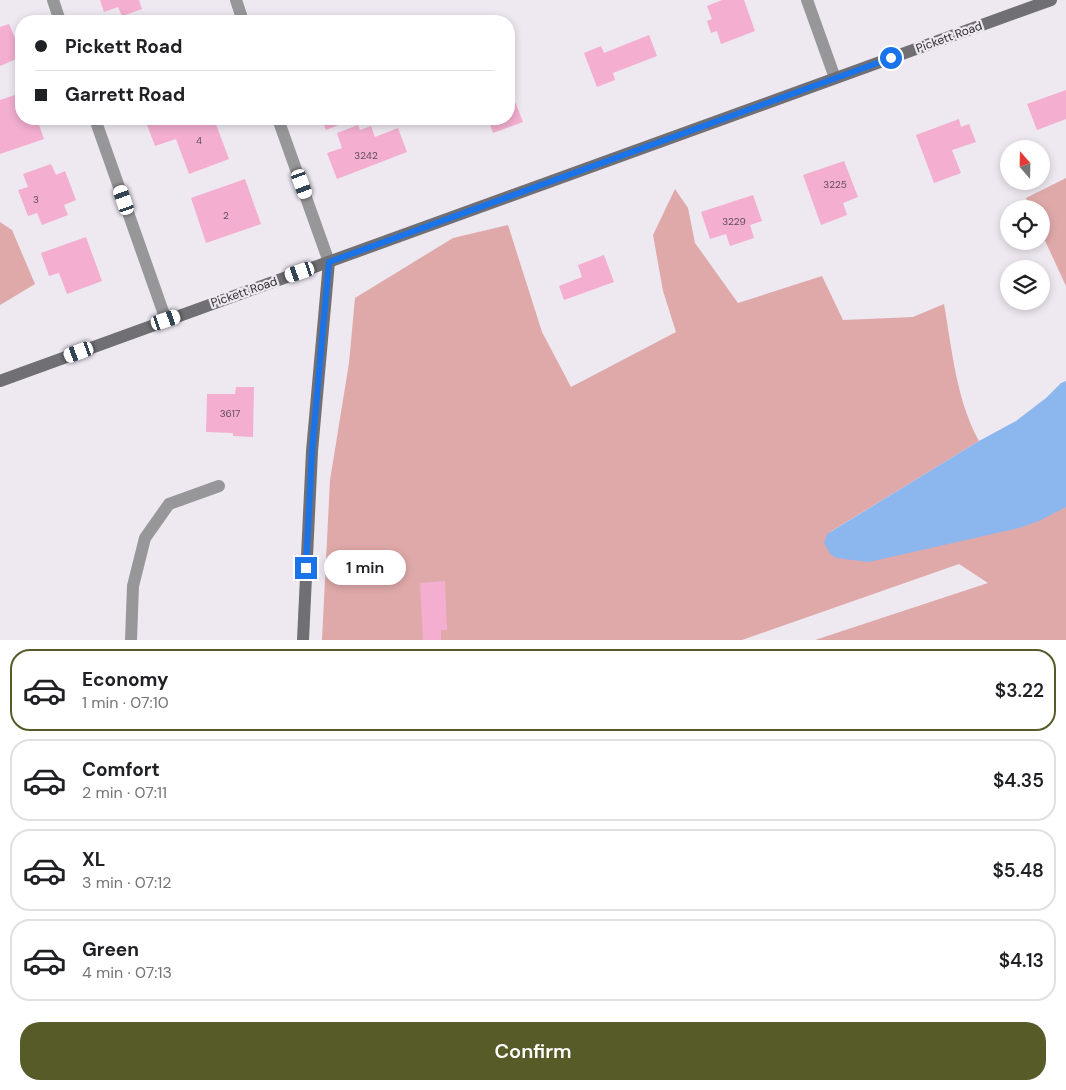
<!DOCTYPE html>
<meta charset="utf-8">
<style>
body{margin:0;font-family:"DM Sans",sans-serif;background:#f2f2f2;color:#202124;height:100vh;display:flex;flex-direction:column;font-size:19px;white-space:nowrap}
*{box-sizing:border-box;margin:0}
p{font-size:16px;color:#757577}
.icon{flex:none;width:28px;height:28px;fill:none;stroke:currentColor;stroke-width:2;stroke-linecap:round;stroke-linejoin:round}
.map{position:relative;height:640px;overflow:hidden}
.details{display:flex;flex-direction:column;background:#fff;flex:1}
.details>*{flex:none}
.hud{position:absolute;left:15px;top:15px;width:500px;height:110px;border-radius:20px;box-shadow:0 2px 8px #0003;display:grid;align-content:center;height:110px;padding:0 20px;background:#fff}
.needle{width:32px;rotate:340deg}
.tools{position:absolute;left:1000px;top:140px;display:grid;gap:10px}
.tools a{display:grid;place-items:center;width:50px;height:50px;border-radius:50%;background:#fff;box-shadow:0 2px 8px #0003;font-size:25px}
.end{position:absolute;width:22px;height:22px;margin:-11px;border:6px solid #1a73e8;background:#fff;box-shadow:0 0 0 2px #fff}
.from{border-radius:50%}
.bubble{position:absolute;height:35px;border-radius:18px;background:#fff;box-shadow:0 2px 8px #0003;font-size:16px;font-weight:600;line-height:35px;text-align:center}
.car{position:absolute;width:15px;height:30px;margin:-15px -8px;border-radius:6px;box-shadow:0 0 4px 1px #0007;background:linear-gradient(#fff 24%,#345 0 40%,#fff 0 76%,#345 0 86%,#fff 0)}
.hud b{display:flex;align-items:center;gap:18px;height:48px;font-size:19px}
.hud b+b{border-top:1px solid #e0e0e0}
.hud i{width:12px;height:12px;background:#202124}
ul{padding:9px 0 0;list-style:none}
li{display:flex;align-items:center;gap:15px;height:82px;margin:0 10px 8px;padding:0 10px;border:2px solid #e0e0e0;border-radius:20px}
li div{flex:1}
li b{display:block;font-size:19px}
li em{font-style:normal;font-weight:600}
li.on{border-color:#575b28}
li>.icon{width:45px;height:45px;stroke-width:1.5}
.cta{display:flex;gap:10px;margin-top:auto;padding:10px 20px}
.cta a{flex:1;height:58px;border-radius:20px;background:#575b28;color:#fff;font-size:20px;font-weight:600;line-height:58px;text-align:center}
.map>svg:first-child{display:block}
.green{fill:#dfa9a9}
.water{fill:#8cb7ee}
.building{fill:#f3aed0}
.lines{fill:none;stroke-linecap:round;stroke-linejoin:round}
.street{stroke:#97979a;stroke-width:12}
.secondary{stroke:#6f6f74;stroke-width:12}
.route{stroke:#1a73e8;stroke-width:6}
.labels{text-anchor:middle;stroke-width:4.5;stroke-linejoin:round;paint-order:stroke}
.number-label{font-size:10px;fill:#614e59}
.street-label{font-size:12px;fill:#302e31;stroke:#eee8f1}
</style>
<div class="map">
<svg width="1066" height="640" viewBox="0 0 1066 640">
<rect width="100%" height="100%" fill="#eee8f1"/>
<g class="green">
<path d="M1066,178v108l-25,-54v-23h-10l-5,-11z"/>
<path d="M675,189l13,19 7,35 43,60 84,-27 21,44 70,-3 31,-13c8,45 12,95 35,137l-149,91 236,-28v136h-251l173,-57 -29,-19 -217,76h-420l8,-160 19,-117 6,-65 98,-60 55,-13 34,107 29,55 105,-55 -13,-41 -10,-56z"/>
<path d="M0,222l12,8 23,54 -35,21z"/>
</g>
<path class="water" d="M1066,381v126l-27,14 -20,7 -146,33 -5,1 -31,-4 -6,-3 -7,-12 3,-9 152,-93 37,-20 30,-23 15,-15z"/>
<g class="building">
<path d="M100,0h39l3,9 -20,7 -4,-9 -14,5z"/>
<path d="M722,0h22l11,31 -34,13 -4,-13 -6,2 -4,-12 5,-2 -5,-13z"/>
<path d="M9,24l12,28v5l-21,9v-39z"/>
<path d="M649,35l8,21 -44,17 2,7 -18,7 -13,-34 17,-7 3,7z"/>
<path d="M1066,90v29l-29,11 -10,-26z"/>
<path d="M509,91h2l12,31 -30,11 -5,-14h21z"/>
<path d="M21,93v26h16l7,20 -44,15v-54z"/>
<path d="M164,119h50l15,40 -40,15 -13,-35 -21,7 -8,-21z"/>
<path d="M321,119h24l1,3 -20,8z"/>
<path d="M959,119l2,8 8,-3 7,18 -24,8 9,23 -27,10 -18,-48z"/>
<path d="M358,125l2,5 11,-4 4,11 23,-9 9,24 -70,27 -10,-26 15,-5 -5,-15z"/>
<path d="M844,161l14,36 -15,6 4,12 -26,10 -18,-50z"/>
<path d="M51,164l5,11 9,-4 11,29 -12,5 4,10 -26,10 -5,-12 -9,3 -10,-26 10,-3 -5,-13z"/>
<path d="M245,179l16,45 -55,19 -15,-45z"/>
<path d="M753,195l9,26 -12,4 4,13 -24,8 -4,-12 -16,5 -9,-27z"/>
<path d="M86,237l16,44 -35,13 -8,-21 -10,3 -8,-23z"/>
<path d="M604,255l10,27 -50,18 -5,-14 23,-9 -4,-12z"/>
<path d="M236,387h18l-1,50 -20,-1v-3l-27,-1 1,-38h28z"/>
<path d="M445,581l2,49h-6v10h-18l-3,-57z"/>
</g>
<g class="lines">
<g class="street">
<path d="M53,0l7,21"/>
<path d="M236,0l7,21"/>
<path d="M807,0l28,78"/>
<path d="M95,119l71,201"/>
<path d="M278,119l51,143"/>
<path d="M131,640l2,-54 12,-48 24,-34 50,-18"/>
</g>
<g class="secondary">
<path d="M0,381l1051,-381"/>
<path d="M303,640l9,-189 17,-189"/>
</g>
</g>
<g class="lines">
<path class="route" d="M306,568l6,-117 17,-189 562,-204"/>
</g>
<g class="labels">
<g class="number-label">
<text x="199" y="144">4</text>
<text x="366" y="159">3242</text>
<text x="835" y="188">3225</text>
<text x="36" y="203">3</text>
<text x="226" y="219">2</text>
<text x="734" y="225">3229</text>
<text x="230" y="417">3617</text>
</g>
<g class="street-label">
<text transform="translate(949 37) rotate(-20)" y="4">Pickett Road</text>
<text transform="translate(244 292) rotate(-19)" y="4">Pickett Road</text>
</g>
</g>
</svg>
<div class="tools">
<a><svg class="needle" viewBox="-14 -14 28 28"><path d="M0-13l5 13h-10z" fill="#e53935"/><path d="M0 13l5-13h-10z" fill="#757577"/></svg></a>
<a><svg class="icon" aria-label="locate" viewBox="0 0 24 24"><circle cx="12" cy="12" r="6"/><path d="M12 2v4M12 18v4M2 12h4M18 12h4"/></svg></a>
<a><svg class="icon" aria-label="layers" viewBox="0 0 24 24"><path d="M12 4l9 5-9 5-9-5zM3 14l9 5 9-5"/></svg></a>
</div>
<i class="end from" style="left:891px;top:58px"></i>
<i class="end" style="left:306px;top:568px"></i>
<div class="bubble" style="left:324px;top:550px;width:82px">1 min</div>
<i class="car" style="left:302px;top:184px;rotate:160deg"></i>
<i class="car" style="left:124px;top:200px;rotate:341deg"></i>
<i class="car" style="left:300px;top:272px;rotate:251deg"></i>
<i class="car" style="left:166px;top:320px;rotate:71deg"></i>
<i class="car" style="left:79px;top:352px;rotate:250deg"></i>
<div class="hud">
<b><i class="from"></i>Pickett Road</b>
<b><i></i>Garrett Road</b>
</div>
</div>
<section class="details">
<ul>
<li class="on"><svg class="icon" aria-label="car" viewBox="0 0 24 24"><path d="M5 17H2v-5l4-1 3-4h7l3 4 3 1v5h-3M9 17h6M6 11h13"/><circle cx="7" cy="17" r="2"/><circle cx="17" cy="17" r="2"/></svg><div><b>Economy</b><p>1 min · 07:10</p></div><em>$3.22</em></li>
<li><svg class="icon" aria-label="car" viewBox="0 0 24 24"><path d="M5 17H2v-5l4-1 3-4h7l3 4 3 1v5h-3M9 17h6M6 11h13"/><circle cx="7" cy="17" r="2"/><circle cx="17" cy="17" r="2"/></svg><div><b>Comfort</b><p>2 min · 07:11</p></div><em>$4.35</em></li>
<li><svg class="icon" aria-label="car" viewBox="0 0 24 24"><path d="M5 17H2v-5l4-1 3-4h7l3 4 3 1v5h-3M9 17h6M6 11h13"/><circle cx="7" cy="17" r="2"/><circle cx="17" cy="17" r="2"/></svg><div><b>XL</b><p>3 min · 07:12</p></div><em>$5.48</em></li>
<li><svg class="icon" aria-label="car" viewBox="0 0 24 24"><path d="M5 17H2v-5l4-1 3-4h7l3 4 3 1v5h-3M9 17h6M6 11h13"/><circle cx="7" cy="17" r="2"/><circle cx="17" cy="17" r="2"/></svg><div><b>Green</b><p>4 min · 07:13</p></div><em>$4.13</em></li>
</ul>
<div class="cta"><a>Confirm</a></div>
</section>
